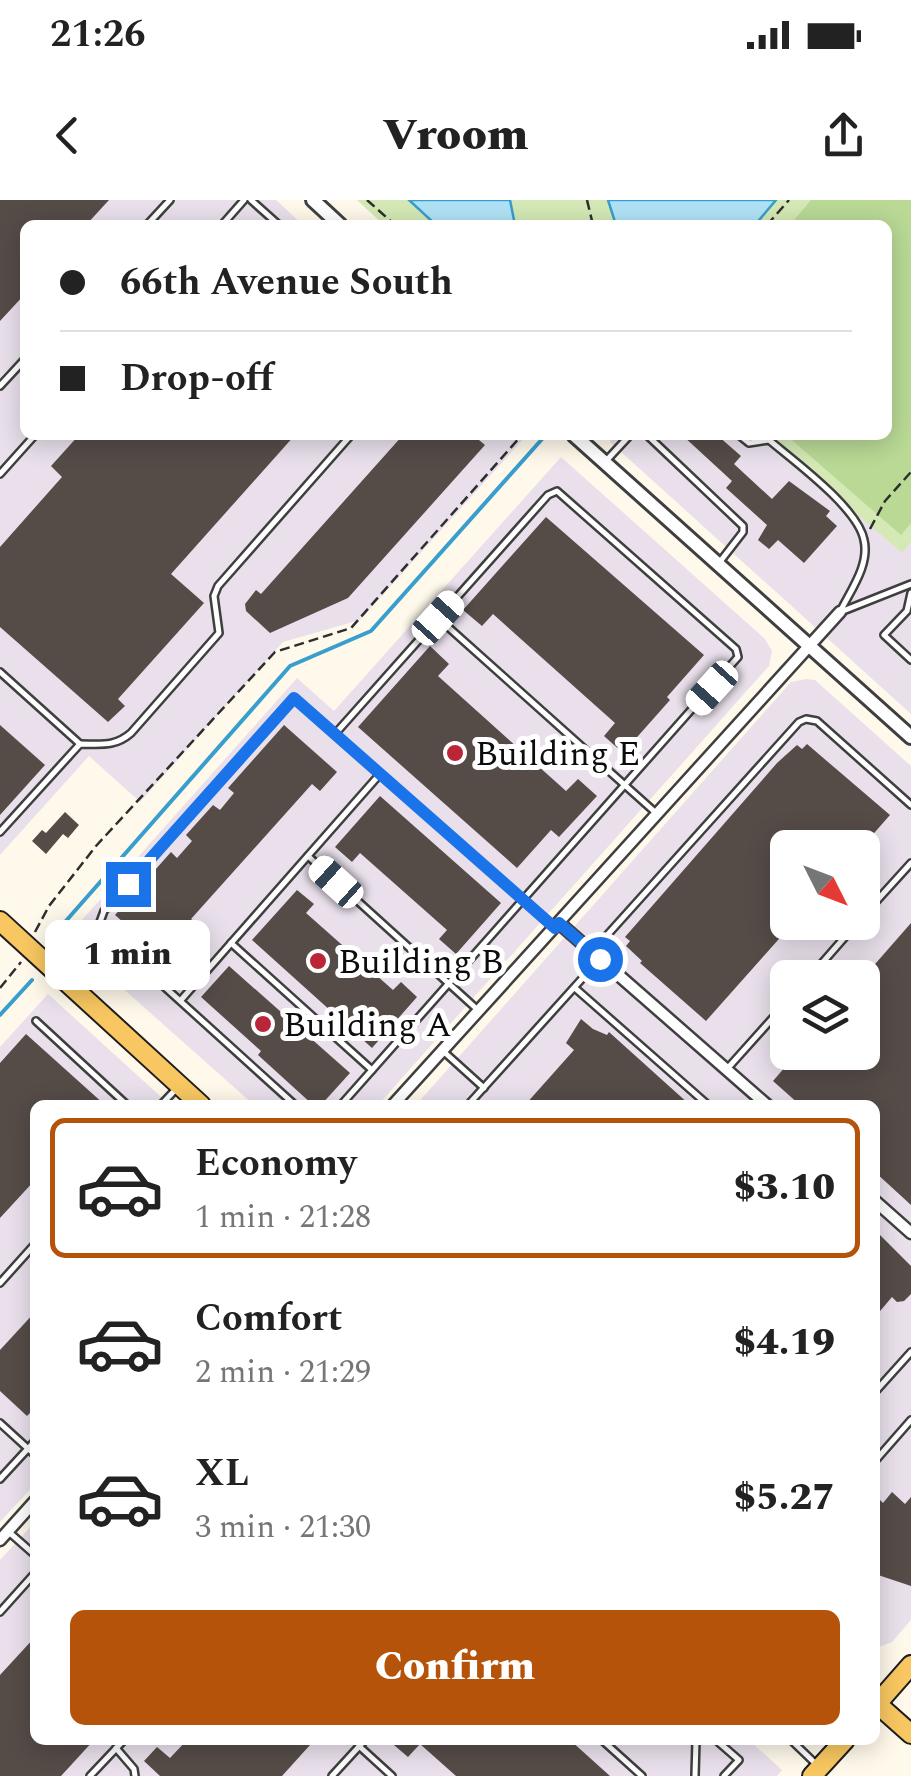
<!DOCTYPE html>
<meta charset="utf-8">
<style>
body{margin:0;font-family:Spectral,serif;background:#f2f2f2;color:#222;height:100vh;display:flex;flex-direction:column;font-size:38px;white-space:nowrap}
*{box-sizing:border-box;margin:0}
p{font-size:32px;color:#767676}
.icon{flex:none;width:55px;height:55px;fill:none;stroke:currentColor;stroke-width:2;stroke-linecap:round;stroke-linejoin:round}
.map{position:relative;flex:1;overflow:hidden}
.panel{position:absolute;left:30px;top:900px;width:850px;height:645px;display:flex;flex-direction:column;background:#fff;border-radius:15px;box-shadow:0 5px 25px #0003}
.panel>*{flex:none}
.guide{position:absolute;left:20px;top:20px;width:872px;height:220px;border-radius:15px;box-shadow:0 5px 25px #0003;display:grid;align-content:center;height:220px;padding:0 40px;background:#fff}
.needle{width:65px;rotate:132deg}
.buttons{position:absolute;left:770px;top:630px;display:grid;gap:20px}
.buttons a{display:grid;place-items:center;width:110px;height:110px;border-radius:15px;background:#fff;box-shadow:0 5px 25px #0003;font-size:50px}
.end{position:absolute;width:45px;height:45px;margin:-22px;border:12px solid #1a73e8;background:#fff;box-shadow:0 0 0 5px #fff}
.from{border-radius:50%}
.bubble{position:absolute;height:70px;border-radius:15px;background:#fff;box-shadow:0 5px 25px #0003;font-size:32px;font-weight:800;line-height:70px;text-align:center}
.car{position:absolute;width:30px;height:60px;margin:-30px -15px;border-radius:12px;box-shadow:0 0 8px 2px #0007;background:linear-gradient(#fff 24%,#345 0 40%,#fff 0 76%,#345 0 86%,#fff 0)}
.guide b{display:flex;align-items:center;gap:35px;height:95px;font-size:38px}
.guide b+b{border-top:2px solid #e0e0e0}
.guide i{width:25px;height:25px;background:#222}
ul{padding:18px 0 0;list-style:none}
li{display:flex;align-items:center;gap:30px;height:140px;margin:0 20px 15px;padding:0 20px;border:5px solid transparent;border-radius:15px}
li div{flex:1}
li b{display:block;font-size:38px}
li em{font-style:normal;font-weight:800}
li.current{border-color:#b45309}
li>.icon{width:90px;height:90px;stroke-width:1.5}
.cta{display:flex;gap:20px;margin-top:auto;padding:20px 40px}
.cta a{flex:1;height:115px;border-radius:15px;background:#b45309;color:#fff;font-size:40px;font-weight:800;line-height:115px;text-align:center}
.status{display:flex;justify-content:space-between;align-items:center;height:70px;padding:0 50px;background:#fff;direction:ltr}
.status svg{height:28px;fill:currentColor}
header{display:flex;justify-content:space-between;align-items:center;height:130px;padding:0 40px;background:#fff;font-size:45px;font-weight:800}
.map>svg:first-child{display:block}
.industrial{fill:#e9e0eb;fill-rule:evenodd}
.green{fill:#d4e9b5}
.forest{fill:#b9d995}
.water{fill:#b0e2f6;stroke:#379ecd;stroke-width:2.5}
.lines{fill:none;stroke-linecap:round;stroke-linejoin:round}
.stream{stroke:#379ecd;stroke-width:4}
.building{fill:#554c48}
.service-casing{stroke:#3f3f3f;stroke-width:10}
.minor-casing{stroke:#3f3f3f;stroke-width:15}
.tertiary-casing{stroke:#3f3f3f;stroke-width:18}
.primary-casing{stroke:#1d1d1d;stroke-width:22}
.path{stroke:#2e2e2e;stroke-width:2.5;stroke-dasharray:10 5;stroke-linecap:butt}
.service{stroke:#fff;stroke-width:5}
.minor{stroke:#fff;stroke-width:10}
.tertiary{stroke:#fff;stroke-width:12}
.primary{stroke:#f8c761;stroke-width:18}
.route{stroke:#1a73e8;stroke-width:12}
.poi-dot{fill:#bb2538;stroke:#fff;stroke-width:4}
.labels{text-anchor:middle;stroke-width:10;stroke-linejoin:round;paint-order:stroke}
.poi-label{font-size:35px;fill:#0c0c0c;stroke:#fff;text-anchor:start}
</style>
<div class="status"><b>21:26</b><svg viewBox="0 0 49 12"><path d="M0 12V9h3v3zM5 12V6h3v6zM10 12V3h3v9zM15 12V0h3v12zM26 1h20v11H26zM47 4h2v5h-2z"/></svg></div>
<header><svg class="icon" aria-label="back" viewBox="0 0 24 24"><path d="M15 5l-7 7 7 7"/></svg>Vroom<svg class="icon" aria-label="share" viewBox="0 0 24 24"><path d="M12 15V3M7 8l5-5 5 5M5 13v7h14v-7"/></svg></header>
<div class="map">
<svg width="911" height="1576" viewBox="0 0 911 1576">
<rect width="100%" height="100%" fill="#fff9eb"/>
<g class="industrial">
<path d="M0,0h276l27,25h-278v210h502l-167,185 -77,22 -143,160 -51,-46 -89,99z"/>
<path d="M610,235h154l137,117 10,-10v172l-301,-272z"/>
<path d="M561,257l204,182 7,12 -3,15 -391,439h-124l-188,-167 231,-260 37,33z"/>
<path d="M806,479l9,1 96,86v854l-19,22 -13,5h-4v-542h-459l375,-423zM788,648h74v74h-74zM788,778h74v74h-74z"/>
<path d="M48,794l122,111h-135v379l-35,38v-475z"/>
<path d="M35,1322v218h714l33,30 -5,6h-777v-216z"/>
</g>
<path class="green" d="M357,0h554v342l-9,11 -138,-118h124v-210h-504z"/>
<path class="forest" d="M811,0h100v323l-10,12 -115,-100h102v-210h-98z"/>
<g class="water">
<path d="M409,0h101l5,25h-79z"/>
<path d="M608,0h168l-21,25h-139z"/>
</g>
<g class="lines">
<g class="stream">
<path d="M58,730l232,-264 81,-35 172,-193"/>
<path d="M0,815l32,-35"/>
</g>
</g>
<g class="building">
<path d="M0,0h109l-23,25h-61v69l-25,27z"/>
<path d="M79,235h216l-124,139 33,29 -86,96 7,7 -17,16 -108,-95v-80l62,-70 -11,-11z"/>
<path d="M403,235h70l12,10 -137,153 -78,35 -24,-22 -1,-7 11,-14 5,4z"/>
<path d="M682,235h35l24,21 -7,8 38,35 17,-18 41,30 -4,5 11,10 -33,37 -26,-23 -9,9 -11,-9 9,-15 -41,-37 6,-7z"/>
<path d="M546,317l158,138 -37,42 3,3 -47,53 -19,-17 11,-13 -122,-109 -11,12 -19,-16z"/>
<path d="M430,446l19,18 -11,12 128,115 12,-12 19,17 -38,41 -8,-7 -34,38 -159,-141z"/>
<path d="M0,525l45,40 -45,50z"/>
<path d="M284,525l53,47 -17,19 -8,-7 -121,135 9,7 -32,36 -53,-47 56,-63 6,6 15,-17 -6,-6 27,-30 7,5 14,-17 -6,-5z"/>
<path d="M807,544l83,71 -29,33h-73v74h6l-88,99 -66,-58 2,-2 -16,-15 4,-5 -5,-4 152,-174 20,-18 5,4z"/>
<path d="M380,596l121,107 -45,51 -17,-15 8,-9 -87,-77 -8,9 -17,-15z"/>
<path d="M65,612l14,13 -11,13 -5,-4 -17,20 -14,-13 10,-11 4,3z"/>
<path d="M297,690l17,14 -8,9 87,77 8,-8 16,15 -45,51 -120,-108z"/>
<path d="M911,723v282l-36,-33v-67h-75l-27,-24 25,-29h64v-73z"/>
<path d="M229,766l121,107 -29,32h-8l-55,-50 3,-4 -60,-54z"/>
<path d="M581,819l12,10 14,6 2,-3 81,73h-165l49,-55 -8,-7z"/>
<path d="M26,834l79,71h-70v75l-35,38v-155z"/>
<path d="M875,1030l36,36v28l-7,7 -7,1 -5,-5 -17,20z"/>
<path d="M35,1112v96l-8,8 -27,-25v-41z"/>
<path d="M892,1292l13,12 6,-7v89l-36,-12v-79l8,8z"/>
<path d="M35,1437v103h59l-33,36h-61v-101z"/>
<path d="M187,1540h117l6,5 -28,31h-122l-16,-15 13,-14 13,11z"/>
<path d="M388,1540h182l40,36h-154l-36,-32 -12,13z"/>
</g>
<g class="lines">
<defs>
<g id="service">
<path d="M251,0l28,25"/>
<path d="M147,25l23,-25"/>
<path d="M222,25l22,-25"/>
<path d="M0,186l25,-27"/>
<path d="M647,235l96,91v6l-24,31"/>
<path d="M739,235l10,8 20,-3c25,21 89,68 95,100 6,25 -14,51 -24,72"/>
<path d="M605,262l25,-27"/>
<path d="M0,274l35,-39"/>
<path d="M911,393l-4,18 -23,24 27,25"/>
<path d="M843,411l68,-27"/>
<path d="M438,418l218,195"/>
<path d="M0,472l80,72"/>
<path d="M336,535l217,191"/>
<path d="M0,632l80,-88c21,0 35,3 51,-11l88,-100 -5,-37 4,-10 133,-151"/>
<path d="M308,656l171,155"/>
<path d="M862,717l49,-54"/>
<path d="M231,743l141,127"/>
<path d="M592,752l207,-230 7,-3 11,2 94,84"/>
<path d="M809,778l49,-56"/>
<path d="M575,788l133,117"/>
<path d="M181,800l199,-226"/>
<path d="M36,821l91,84"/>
<path d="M443,851l41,37"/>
<path d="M727,869l61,-68"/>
<path d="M161,905l16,-17"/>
<path d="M295,905l-190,-172 -5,-11 4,-11 190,-213 41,36 213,-239 9,-4 179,158 2,8 -397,448"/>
<path d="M468,905l130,-144"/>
<path d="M0,1083l35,-39"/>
<path d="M875,1192l36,-40"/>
<path d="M0,1223l35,32"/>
<path d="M875,1261l36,-41"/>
<path d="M0,1279l35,-38"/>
<path d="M10,1333l25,22"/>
<path d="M0,1412l35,-39"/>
<path d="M602,1540l40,36"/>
<path d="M716,1540l23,20 -15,16"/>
<path d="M791,1540l27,26"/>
<path d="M359,1546l33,30"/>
<path d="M116,1548l18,21 1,7"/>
<path d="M90,1576l34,-36"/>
<path d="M332,1576l33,-36"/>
<path d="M695,1576l1,-36"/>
</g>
<g id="minor">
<path d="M559,723l208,182"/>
<path d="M393,905l447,-493"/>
<path d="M875,1001l36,32"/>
<path d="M0,1340l35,-39"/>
</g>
<g id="tertiary">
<path d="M313,0l27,25"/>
<path d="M574,235l337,302"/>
</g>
<g id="primary">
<path d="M0,721l201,184"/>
<path d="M875,1502l36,32"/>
<path d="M875,1506l36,-41"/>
<path d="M812,1576l33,-36"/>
</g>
</defs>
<use href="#service" class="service-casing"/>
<use href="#minor" class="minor-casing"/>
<use href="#tertiary" class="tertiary-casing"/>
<use href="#primary" class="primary-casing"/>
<g class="path">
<path d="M367,0l28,25"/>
<path d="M587,0l6,25"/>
<path d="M767,25l22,-25"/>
<path d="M870,329l15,-28 26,-29"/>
<path d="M35,732l14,-26 47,-60 179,-194 76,-24 171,-193"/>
<path d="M0,788l21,-26"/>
</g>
<use href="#service" class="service"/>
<use href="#minor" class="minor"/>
<use href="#tertiary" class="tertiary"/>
<use href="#primary" class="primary"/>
</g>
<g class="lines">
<path class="route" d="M128,684l166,-186 261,230 4,-5 41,36"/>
</g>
<g class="poi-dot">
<circle cx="455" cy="553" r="10"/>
<circle cx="318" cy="761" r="10"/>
<circle cx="263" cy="824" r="10"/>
</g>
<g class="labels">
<g class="poi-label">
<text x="475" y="565">Building E</text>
<text x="338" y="773">Building B</text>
<text x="283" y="836">Building A</text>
</g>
</g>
</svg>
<div class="buttons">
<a><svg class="needle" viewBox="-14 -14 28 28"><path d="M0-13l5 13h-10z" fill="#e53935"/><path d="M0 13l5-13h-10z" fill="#767676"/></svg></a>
<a><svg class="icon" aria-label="layers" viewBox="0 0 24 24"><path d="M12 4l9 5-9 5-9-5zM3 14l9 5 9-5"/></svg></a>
</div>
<i class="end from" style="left:600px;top:759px"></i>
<i class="end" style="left:128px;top:684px"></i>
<div class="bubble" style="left:45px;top:720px;width:165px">1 min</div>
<i class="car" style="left:438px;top:418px;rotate:42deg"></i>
<i class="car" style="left:712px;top:488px;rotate:222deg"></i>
<i class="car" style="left:336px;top:682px;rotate:312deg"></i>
<div class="guide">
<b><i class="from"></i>66th Avenue South</b>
<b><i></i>Drop-off</b>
</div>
<section class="panel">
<ul>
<li class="current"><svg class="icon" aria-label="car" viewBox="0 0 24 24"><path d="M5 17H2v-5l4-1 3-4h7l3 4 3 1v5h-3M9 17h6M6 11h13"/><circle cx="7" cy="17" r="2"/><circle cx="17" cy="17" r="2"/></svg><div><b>Economy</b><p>1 min · 21:28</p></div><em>$3.10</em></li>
<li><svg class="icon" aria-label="car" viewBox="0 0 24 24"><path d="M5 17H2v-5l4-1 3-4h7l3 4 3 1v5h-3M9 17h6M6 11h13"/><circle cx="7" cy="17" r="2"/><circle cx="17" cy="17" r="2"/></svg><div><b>Comfort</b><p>2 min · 21:29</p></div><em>$4.19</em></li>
<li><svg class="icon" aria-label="car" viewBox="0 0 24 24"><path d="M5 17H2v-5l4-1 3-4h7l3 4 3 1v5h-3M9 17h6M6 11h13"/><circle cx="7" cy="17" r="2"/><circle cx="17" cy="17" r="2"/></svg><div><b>XL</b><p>3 min · 21:30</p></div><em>$5.27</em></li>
</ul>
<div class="cta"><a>Confirm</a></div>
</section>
</div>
